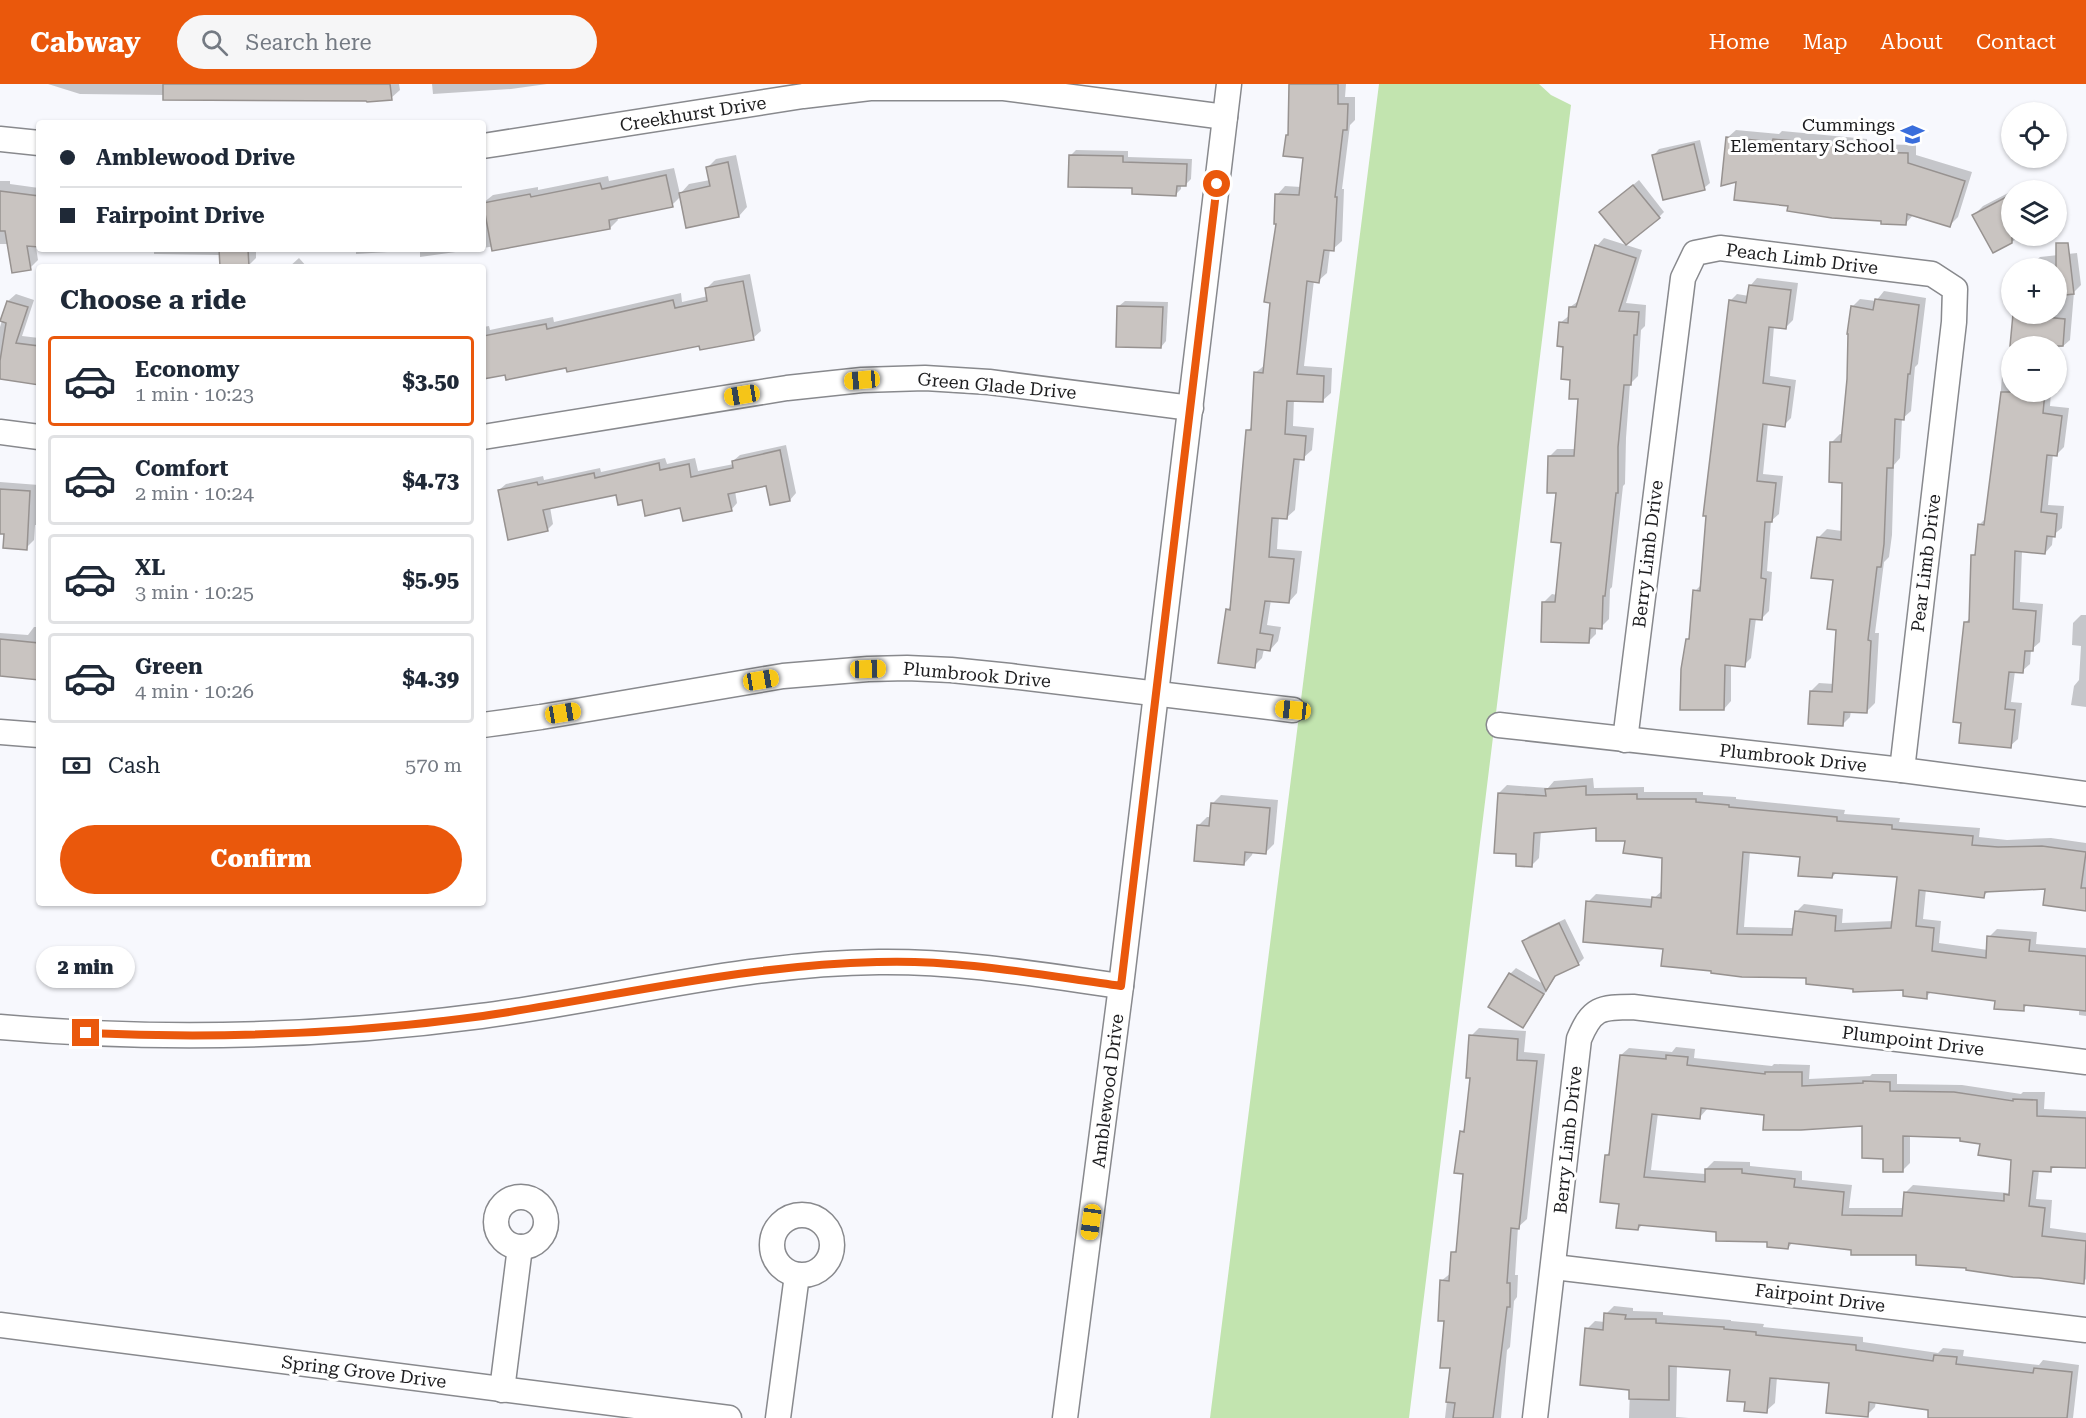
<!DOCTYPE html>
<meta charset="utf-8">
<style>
body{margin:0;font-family:"Roboto Serif",serif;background:#f6f6f7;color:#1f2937;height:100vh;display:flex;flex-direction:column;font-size:22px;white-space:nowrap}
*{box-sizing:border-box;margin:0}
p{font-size:20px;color:#747a83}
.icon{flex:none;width:33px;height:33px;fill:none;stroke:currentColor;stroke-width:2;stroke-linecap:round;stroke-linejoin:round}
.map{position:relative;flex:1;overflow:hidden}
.drawer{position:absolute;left:36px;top:180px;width:450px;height:642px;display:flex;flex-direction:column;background:#fff;border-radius:6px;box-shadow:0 2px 4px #0004}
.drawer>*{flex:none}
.hud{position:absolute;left:36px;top:36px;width:450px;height:132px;border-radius:6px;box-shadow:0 2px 4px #0004;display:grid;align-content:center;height:132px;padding:0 24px;background:#fff}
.tools{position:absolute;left:2001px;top:18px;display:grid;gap:12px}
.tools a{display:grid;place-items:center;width:66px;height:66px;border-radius:50%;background:#fff;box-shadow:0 2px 4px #0004;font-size:30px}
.end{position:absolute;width:27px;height:27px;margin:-14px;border:8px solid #ea580c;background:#fff;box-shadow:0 0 0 3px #fff}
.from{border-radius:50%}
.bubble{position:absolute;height:42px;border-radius:21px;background:#fff;box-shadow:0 2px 4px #0004;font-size:20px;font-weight:800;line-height:42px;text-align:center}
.car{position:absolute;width:18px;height:36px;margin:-18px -9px;border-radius:8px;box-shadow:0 0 4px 2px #0007;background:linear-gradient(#f5c518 24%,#345 0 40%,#f5c518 0 76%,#345 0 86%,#f5c518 0)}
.hud b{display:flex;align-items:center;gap:21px;height:57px;font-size:22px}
.hud b+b{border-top:2px solid #e0e1e3}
.hud i{width:15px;height:15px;background:#1f2937}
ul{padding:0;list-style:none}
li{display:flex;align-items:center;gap:18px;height:90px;margin:0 12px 9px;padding:0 12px;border:3px solid #e0e1e3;border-radius:6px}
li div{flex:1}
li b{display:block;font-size:22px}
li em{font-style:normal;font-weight:800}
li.current{border-color:#ea580c}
li>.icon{width:54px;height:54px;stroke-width:1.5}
h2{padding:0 24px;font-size:27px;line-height:72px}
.pay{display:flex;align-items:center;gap:15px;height:66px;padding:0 24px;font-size:22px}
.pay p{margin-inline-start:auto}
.action{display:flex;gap:12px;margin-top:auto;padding:12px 24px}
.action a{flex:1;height:69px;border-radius:36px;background:#ea580c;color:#fff;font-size:24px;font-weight:800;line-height:69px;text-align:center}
header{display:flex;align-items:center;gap:36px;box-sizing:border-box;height:84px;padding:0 30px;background:#ea580c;color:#fff}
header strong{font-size:28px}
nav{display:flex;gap:33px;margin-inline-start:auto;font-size:21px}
.search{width:420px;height:54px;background:#f6f6f7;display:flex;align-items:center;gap:15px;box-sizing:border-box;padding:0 21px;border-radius:33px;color:#747a83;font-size:22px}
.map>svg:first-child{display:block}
.green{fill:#c2e4af}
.shadow{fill:#0003;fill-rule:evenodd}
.building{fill:#c9c4c1;stroke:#979290;stroke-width:1.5;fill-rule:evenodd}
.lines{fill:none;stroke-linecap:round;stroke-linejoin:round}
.street-casing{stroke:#88898d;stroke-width:27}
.street{stroke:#fff;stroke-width:24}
.route{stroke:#ea580c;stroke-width:8}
.labels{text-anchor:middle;stroke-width:6;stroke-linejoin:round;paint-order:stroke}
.street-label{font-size:18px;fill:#1d1d1f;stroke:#fff}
.poi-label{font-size:18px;fill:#1d1d1f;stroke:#fff;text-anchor:end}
</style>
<header>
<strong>Cabway</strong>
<div class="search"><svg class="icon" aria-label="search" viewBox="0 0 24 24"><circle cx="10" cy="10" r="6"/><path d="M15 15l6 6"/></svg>Search here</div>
<nav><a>Home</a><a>Map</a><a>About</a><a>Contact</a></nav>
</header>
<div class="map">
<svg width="2086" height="1334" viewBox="0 0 2086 1334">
<rect width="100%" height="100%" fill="#f7f8fd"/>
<path class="green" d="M1379,0h160l12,11 20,10 -162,1313h-199z"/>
<g class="shadow">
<path d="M48,0h351l1,6 -9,8 -226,-3 -85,-1z"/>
<path d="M432,0h115l-36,5 -78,5z"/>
<path d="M1290,0h56l-1,13h10v23l-5,5 -8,64h2l-2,52 -9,8h-3l-3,24 -9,8 -4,-1 -10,86 28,2 -1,25 -9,8 -28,-2 -1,27 21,2 -2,22 -9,8h-3l-5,52 -9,8 -7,-1 -2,32 25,2 -5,42 -8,9 -18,-2 -4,25 14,2 -3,14 -8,9 -6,-1 -2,9 -8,8 -27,-56 5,-5 16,-174 4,-5 3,-53 10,-8 13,-143 -1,-27 8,-9 16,1 4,-30 -18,-21 2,-2z"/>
<path d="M1736,46l43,4 3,-3 85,8v5l49,1v10l56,17 -14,45 -8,8 -36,-11 -8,9 -117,-18 -51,-25 -11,-42z"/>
<path d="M1700,56l10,43 -6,5 -50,-33 5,-6z"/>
<path d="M1076,66l52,1v6l64,2 -1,20 -5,5h-5v5l-6,6 -42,-8 -63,-31z"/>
<path d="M736,71l11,52 -8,9 -58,-20 -9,9 -55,12 1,3 -8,8 -127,20v-45l10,-8 45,-8v3l70,-14 1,5 65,-13 6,26 9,-10 21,-4 -3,-12 9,-9z"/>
<path d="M1639,96l25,32 -5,5 -52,-10z"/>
<path d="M0,97h10v3l29,4v47h-5l4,25 -8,8 -21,-24h-9z"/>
<path d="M2031,97l5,9h-23z"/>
<path d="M2012,107v45h11l-26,13 -23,-34 9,-9z"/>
<path d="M1604,154l38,12 -16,53 20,2 -1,21 -4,4 -3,46 -8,8 -4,54 -1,46 -2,2 -11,101 -2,2 -1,30 -8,8h-5v7l-8,8 -44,-40 8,-8 5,1 5,-54 -5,-50 -8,-34 8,-8h19l4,-51 -8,-19 -12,-56 10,-8v-8l10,-7 17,-54z"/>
<path d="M113,165h143v9l-8,8 -27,-11 -67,-1v-3z"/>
<path d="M356,165h121l-57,8v-7l-64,4z"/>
<path d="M2077,169l4,32 -7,7 -4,48 -8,7 -50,-1 3,-32h41v-46h-24v-4l8,-7z"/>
<path d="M299,174l8,9h-18z"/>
<path d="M750,190l11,57 -8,7 -53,6 -217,34v-51l6,-1 1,4 63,-13 1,5 127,-29 1,9 26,-6 -2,-7 8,-8z"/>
<path d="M1757,194l41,5 -5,37 -7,7 -12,-1 -4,50 26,4 -5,38 -7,7 -16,-2 -5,51 20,2 -4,38 -8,7 -4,50 5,1 -3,39 -8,8 -5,-1 -5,40 -7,7 -13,-1v37l-7,8 -37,-69 4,-5 4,-44 7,-7 28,-283 7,-7 12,2 1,-10z"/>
<path d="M1884,207l42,7 -8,66 -3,3 -4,44 -9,8 -2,39 -6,7 -2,70 -3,22 -5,5 -9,71h4l-4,70 -9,9 -15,-1 -1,6 -8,8 -31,-34 8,-8 15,1 4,-55 -3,-50 -16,-42 8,-8 15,2 2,-50 -12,-39 8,-8h3l9,-127 8,-8 16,2z"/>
<path d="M16,210l18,6 -12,36 17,2v46l-39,-6v-51l8,-26z"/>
<path d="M1125,217l43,1 -2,39 -5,6 -42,-41z"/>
<path d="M2012,263v45h39l-1,14 19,2 -5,39 -7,7h-4l-5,51 16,1 -2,22 -9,7 -1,10 -7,8 -23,-2 -2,51 23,2 -3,38 -9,8 -1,14 -8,7h-7l-4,31 11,1 -4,36 -8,7 -44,-124 4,-4 3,-62 3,-4 3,-27 7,-7 15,-117h-1l3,-37 8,-8z"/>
<path d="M786,361l10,48 -6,7 -23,-16 -32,7 2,12 -6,7 -50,-3 -64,-14 -67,14 3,17 -6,6 -48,-40 7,-6 37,-8 1,4 56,-12 1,4 64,-14 2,6 28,-6 3,13 36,-7 -1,-3 7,-6z"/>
<path d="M0,398l39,3v40h-4l-1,15 -8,8 -20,-15h-6z"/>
<path d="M483,427l3,26 -3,3z"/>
<path d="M2081,531h5v92l-15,-2 3,-19 5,-6 2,-34 -9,-1 1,-22z"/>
<path d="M34,543h5v51l-39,-2v-43l28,2z"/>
<path d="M1593,694l1,10 50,-1v5h59v3l33,2v2l109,11 -1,4 56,4 -1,4 81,6 -1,9 28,3 44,-2 35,5v66l-39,-22 -57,3 -7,6 -57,-7 -3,30 18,2 -2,22 49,7 1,-13 8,-8 40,3 -1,12 50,4v68l-7,-1v-6l-51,-5 -5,5 -27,-9 -64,-9 -6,6 -21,-8 -51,-2 -189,-39 -77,-46 8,-8 57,5 10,-9 1,-33 -66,-31 -57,5 -2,27 -8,8 -13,-13 -19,-60 8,-8 41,3 6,-7zM1750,767l52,4 30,22 5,-5 62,4 -5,45 -52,2 1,-14 -39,-5 -8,8 -2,16 -50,-1z"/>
<path d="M1221,711l57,5 -4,44 -9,9 -12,-1 -1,3 -8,9 -46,-38 9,-9h4l1,-13z"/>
<path d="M1565,835l19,39 -6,6 -21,10 -29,47 -5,5 -33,-19 20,-33 6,-6 29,17 -21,-44 5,-5z"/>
<path d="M1479,944l47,3 -2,21 21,2 -18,165 -9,8 -3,48h3l-1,22 -3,4 -4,46 -3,3 -6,68h-56l6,-51 -10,-86 10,-8 2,-20 5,-5 7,-75 -4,-41 5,-5 6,-50 -1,-41z"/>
<path d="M1676,963l19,2 -1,9 78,8 2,-2 36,1 -1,14 61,-3 2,-2h25v10l65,1 59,9 2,-2h22l-1,17 42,2v56l-31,-1 -4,4h-12l-3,29 16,1 -2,28 36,5v46l-3,3 -115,-15 -50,-13 -125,-12 -5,6 -19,-7 -52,-11 -74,-6 -5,5 -17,-26 -14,-48 4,-5 10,-95 8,-7 43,4zM1708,1024l156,17 21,32 17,14 8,-8v-28l52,1 19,7 31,15 -1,32 -3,3 -95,-8 -8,8 -1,15h-55l3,-23 -50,-5v-9l-52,-5v-4l-36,-1 -8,8v5l-55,-4 7,-57 42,4z"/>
<path d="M1614,1222l19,2v3l30,1v3l68,5v1l33,3 -1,3 100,10v5l75,11 5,-5 21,2 -1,6 76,9 4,-5 36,5 -6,53h-144l1,-9 -54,-8 -1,6 -8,8 -36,-34 -54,-4 -2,26 -9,8 -20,-10 -15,-32 -54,-4 -1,52 13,1h-60l1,-30 -43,-59 8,-8 10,1 1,-8z"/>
</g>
<g class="building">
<path d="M163,0h227l2,16 -25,2 -1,-1 -203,-1z"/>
<path d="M1289,0h49v20h10l-1,26h-4l-8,67h2l-3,54 -10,-1 -5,33 -12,-2 -10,93 27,2 -1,26 -36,-1 -2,33 21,2 -2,24 -10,-1 -7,60 -15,-1 -3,39 25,2 -5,44 -24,-2 -5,32 13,2 -3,16 -13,-2 -2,19 -37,-5 8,-54 4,1 16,-180h5l3,-58 9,1 7,-70 -6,-1 12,-78h-2l1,-30 24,1 4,-37 -20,-2 3,-21h2z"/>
<path d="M1726,53l46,5 1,-3 87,8 -1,5 49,1v10l57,18 -15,46 -43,-13 -1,11 -25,-1v-3l-49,-3 -45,-7 1,-5 -54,-6 2,-18 -15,4z"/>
<path d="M1694,60l11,46 -42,10 -11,-45z"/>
<path d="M1069,71l54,1v6l64,2 -1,22h-9l-1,10 -44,-2v-6l-64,-1z"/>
<path d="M728,78l11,55 -53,11 -7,-35 31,-7 -4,-19z"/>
<path d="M666,91l7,32 -64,13 1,9 -118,22 -9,-48 47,-9 1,3 69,-14 2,6z"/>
<path d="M1633,101l27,33 -34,27 -27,-33z"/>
<path d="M0,107l39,5v51l-12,-1 4,24 -19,3 -7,-42h-5z"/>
<path d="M2012,110v49l-19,10 -21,-38z"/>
<path d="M2056,159h12l6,51 -18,2z"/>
<path d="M1595,161l41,13 -17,53 20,1 -2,23h-3l-3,50h-7l-6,62v46h-2l-11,103h-2l-1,33 -12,-1 -1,15 -48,-1 1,-40h13l6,-59 -10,-1 5,-49h-9l1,-37h26l4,-57h-9l1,-19 -9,-1 2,-32 -6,-1 2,-24 9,1 1,-16h7z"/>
<path d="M219,165h29l1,18h-29z"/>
<path d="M743,197l11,59 -54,10 -1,-4 -132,26 -1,-4 -60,12 -1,-5 -22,4v-43l63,-12 1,5 126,-29 2,8 32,-7 -2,-13z"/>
<path d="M1749,201l42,5 -5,39 -17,-2 -6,56 27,4 -5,40 -22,-3 -6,57 19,2 -4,39h-7l-4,56 5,1 -4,41 -12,-1 -5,48 -20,-2 -1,45h-44l1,-41 5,-30h3l4,-49 7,1 6,-75h-3l26,-216 17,3z"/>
<path d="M1875,215l44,6 -9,69h-2l-4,46 -9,-1 -2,49h-6l-3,76 -3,23h-4l-9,73 3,1 -4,72 -23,-1 -1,14 -35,-2 2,-33 22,1 4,-62 -9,-1 6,-49 -22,-2 6,-41 24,3 1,-57 -13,-1 1,-40h11l6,-63 1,-45h-1l4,-28 22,4z"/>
<path d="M7,217l21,6 -12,36 23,3v39l-39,-6v-18l6,-38 -6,-2z"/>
<path d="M1117,222l46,1 -2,41 -45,-1z"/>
<path d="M2013,230l52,5 -2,27h-53z"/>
<path d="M2001,308h44l-2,21 19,3 -5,40 -10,-1 -6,57 16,2 -2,23 -8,-1 -2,18 -30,-3 -2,58 23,2 -3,40h-8l-2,22 -14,-1 -4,37 10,1 -4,38 -52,-5 2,-20 -8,-1 11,-100h5l2,-67h4l3,-31 6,1z"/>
<path d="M780,366l10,51 -20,4 -4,-19 -38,8 4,17 -49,10 -3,-13 -35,8 -3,-16 -24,5 -2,-10 -73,15 5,21 -40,9 -10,-50 39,-8 1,3 56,-12 1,5 64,-15 1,7 29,-6 2,13 42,-9 -1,-7z"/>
<path d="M0,405l30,2 -3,59 -24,-2 1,-14h-4z"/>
<path d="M0,555l39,4v37l-39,-4z"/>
<path d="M1586,702v9l51,-1v5h59v3l33,3v2l108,10v4l55,4v4l81,7 -1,9 26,2 44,-1 44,6 -5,36h5v23l-43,-6 2,-16 -60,3 -1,6 -65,-8 -3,36 18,2 -2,23 54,7 1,-22 43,4 -1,11 57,5v55l-62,-6v6l-30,-2 1,-8 -68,-9v7l-24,-3v-6l-50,2v-3l-47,-5v-6l-64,-1 -31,-4v-2l-50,-5 2,-17 -80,-7 3,-41 65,6 1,-10 9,1 1,-40 -39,-5 2,-12h-29v-13l-62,5 -2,34 -16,-1v-12l-22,-1 4,-60 48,3 -1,-7zM1743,768l57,5 -2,19 34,2 1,-5 64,4 -6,51 -56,3 1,-15 -41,-5 -3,24 -55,-1z"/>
<path d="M1211,719l59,5 -4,46 -21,-2 -1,13 -50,-4 3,-36 12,1z"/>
<path d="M1559,839l20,42 -24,11 -9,15 -24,-50z"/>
<path d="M1509,889l35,21 -21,34 -35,-21z"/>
<path d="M1469,951l49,4 -1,21 20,1 -18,168 -8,-1 -4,55h3v24h-3l-14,111h-40l2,-15 -9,-1 4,-34h-10l4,-47h-6l2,-41 9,1 2,-29h5l7,-78 -9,-1 6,-42 4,1 6,-54h-4z"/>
<path d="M1620,971l46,4v-4l22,2 -1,8 78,9v-2h37v14l61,-3v-2l27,1v9l64,1 59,9v-2l24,1v16l49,2v50l-35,-1v5l-18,-1 -4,35 16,2 -3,28 44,5 -2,43 -45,-6 -26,-1 -47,-7v-2l-50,-3v-10h-65v-5l-62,-7 -1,6 -21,-2v-5l-51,-1v-9l-77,-7 -1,5 -22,-2 3,-24 -19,-2 5,-47h4zM1701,1024l63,7 -1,15h38l61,-4v32l21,1v13h20v-36l57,2v3l20,3 -2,11 33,5 -2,35 -5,-1v7l-100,-9 -2,24 -60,-1 2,-23 -50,-5 1,-8 -53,-6v-4h-37v13l-61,-5 8,-63 48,5z"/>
<path d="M1604,1229l22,2 -1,4h31v4l68,4v2l32,3v3l100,10v5l77,11 1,-6 23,2 -1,7 77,9 1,-5 38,4 -5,46h-139v-8l-59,-8 -1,15 -42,-4 3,-30 -59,-5 -3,35 -23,-2 1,-9 -18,-1 3,-31 -61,-4v34l-40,-1v-9l-49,-5 5,-57 18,2z"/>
</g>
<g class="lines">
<defs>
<g id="street">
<path d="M0,55l39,4"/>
<path d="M483,62l320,-50 67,-8h134l221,29"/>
<path d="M0,348l39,5"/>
<path d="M483,353l304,-49 75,-8 63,-2 64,4 202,26"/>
<path d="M483,641l58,-8 242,-41 85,-7 39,-1 44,2 59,6 283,34"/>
<path d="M1499,641l403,45 184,24"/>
<path d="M0,648l39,3"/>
<path d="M1625,656l58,-462 12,-25 25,-5 212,26 23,15 -1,33 -52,448"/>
<path d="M0,943c160,14 321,10 481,-11 132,-17 264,-53 398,-54 81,-1 162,13 242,24"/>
<circle cx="521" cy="1138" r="25"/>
<circle cx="802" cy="1161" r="30"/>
<path d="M1554,1183l532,63"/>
<path d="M0,1241l729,93"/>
<path d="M502,1306l18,-143"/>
<path d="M778,1334l19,-143"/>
<path d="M1065,1334l56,-432 108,-902"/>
<path d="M1535,1334l44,-379c13,-31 21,-32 54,-32l453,55"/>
</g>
</defs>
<use href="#street" class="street-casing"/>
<use href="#street" class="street"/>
</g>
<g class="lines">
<path class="route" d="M86,949c133,6 266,1 397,-17 131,-19 261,-51 394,-54 81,-3 163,13 244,24l96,-802"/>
</g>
<defs>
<symbol id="school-bare" viewBox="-9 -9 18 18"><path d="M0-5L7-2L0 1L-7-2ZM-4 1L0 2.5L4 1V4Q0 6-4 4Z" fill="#396ddc" stroke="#fff" stroke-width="2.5" paint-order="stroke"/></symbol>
</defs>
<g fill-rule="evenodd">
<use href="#school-bare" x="1896" y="34" width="33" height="33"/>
</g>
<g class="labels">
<g class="street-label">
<text transform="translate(693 30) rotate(-9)" y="6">Creekhurst Drive</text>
<text transform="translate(1802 175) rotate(7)" y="6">Peach Limb Drive</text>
<text transform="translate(997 302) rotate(5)" y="6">Green Glade Drive</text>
<text transform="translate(1648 470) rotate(-83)" y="6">Berry Limb Drive</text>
<text transform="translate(1926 479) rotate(-83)" y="6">Pear Limb Drive</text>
<text transform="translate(977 591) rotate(5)" y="6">Plumbrook Drive</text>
<text transform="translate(1793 674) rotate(6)" y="6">Plumbrook Drive</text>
<text transform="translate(1913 957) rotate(7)" y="6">Plumpoint Drive</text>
<text transform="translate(1108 1007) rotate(-83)" y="6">Amblewood Drive</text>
<text transform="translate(1568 1056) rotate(-84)" y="6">Berry Limb Drive</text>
<text transform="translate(1820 1214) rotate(7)" y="6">Fairpoint Drive</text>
<text transform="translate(364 1288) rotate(7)" y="6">Spring Grove Drive</text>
</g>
<g class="poi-label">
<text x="1895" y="47">Cummings<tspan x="1895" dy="21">Elementary School</tspan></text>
</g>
</g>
</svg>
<div class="tools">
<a><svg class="icon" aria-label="locate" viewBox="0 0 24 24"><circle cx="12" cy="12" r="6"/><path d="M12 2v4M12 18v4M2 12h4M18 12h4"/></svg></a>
<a><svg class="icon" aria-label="layers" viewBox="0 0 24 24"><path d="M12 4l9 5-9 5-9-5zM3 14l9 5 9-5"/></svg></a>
<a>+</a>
<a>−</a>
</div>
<i class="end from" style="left:1217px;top:100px"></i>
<i class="end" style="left:86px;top:949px"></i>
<div class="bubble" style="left:36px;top:862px;width:99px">2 min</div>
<i class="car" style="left:862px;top:296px;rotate:265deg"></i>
<i class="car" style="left:742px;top:311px;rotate:261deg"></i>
<i class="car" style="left:868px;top:585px;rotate:89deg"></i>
<i class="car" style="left:761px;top:596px;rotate:81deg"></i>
<i class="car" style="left:1293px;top:626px;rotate:276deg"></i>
<i class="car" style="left:563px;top:629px;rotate:81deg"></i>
<i class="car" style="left:1091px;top:1138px;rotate:188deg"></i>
<div class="hud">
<b><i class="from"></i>Amblewood Drive</b>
<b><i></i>Fairpoint Drive</b>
</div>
<section class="drawer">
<h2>Choose a ride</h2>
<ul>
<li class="current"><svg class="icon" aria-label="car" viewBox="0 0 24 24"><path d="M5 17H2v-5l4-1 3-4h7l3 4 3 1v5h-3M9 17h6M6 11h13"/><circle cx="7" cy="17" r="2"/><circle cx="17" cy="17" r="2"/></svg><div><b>Economy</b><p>1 min · 10:23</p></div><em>$3.50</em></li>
<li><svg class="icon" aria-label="car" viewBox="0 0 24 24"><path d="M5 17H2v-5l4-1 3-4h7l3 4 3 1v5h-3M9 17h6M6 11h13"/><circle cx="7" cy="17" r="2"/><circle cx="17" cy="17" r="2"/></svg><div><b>Comfort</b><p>2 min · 10:24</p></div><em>$4.73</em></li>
<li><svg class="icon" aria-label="car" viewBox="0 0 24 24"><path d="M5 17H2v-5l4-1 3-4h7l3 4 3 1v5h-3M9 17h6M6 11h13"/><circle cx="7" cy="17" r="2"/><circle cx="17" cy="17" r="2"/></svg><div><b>XL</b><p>3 min · 10:25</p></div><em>$5.95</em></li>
<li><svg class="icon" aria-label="car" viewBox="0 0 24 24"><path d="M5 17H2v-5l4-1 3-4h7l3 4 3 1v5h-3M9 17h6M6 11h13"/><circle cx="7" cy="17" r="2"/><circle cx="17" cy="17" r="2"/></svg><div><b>Green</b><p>4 min · 10:26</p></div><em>$4.39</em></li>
</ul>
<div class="pay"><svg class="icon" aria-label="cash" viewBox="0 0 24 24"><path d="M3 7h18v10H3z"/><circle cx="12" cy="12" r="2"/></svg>Cash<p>570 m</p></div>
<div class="action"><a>Confirm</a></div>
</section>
</div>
